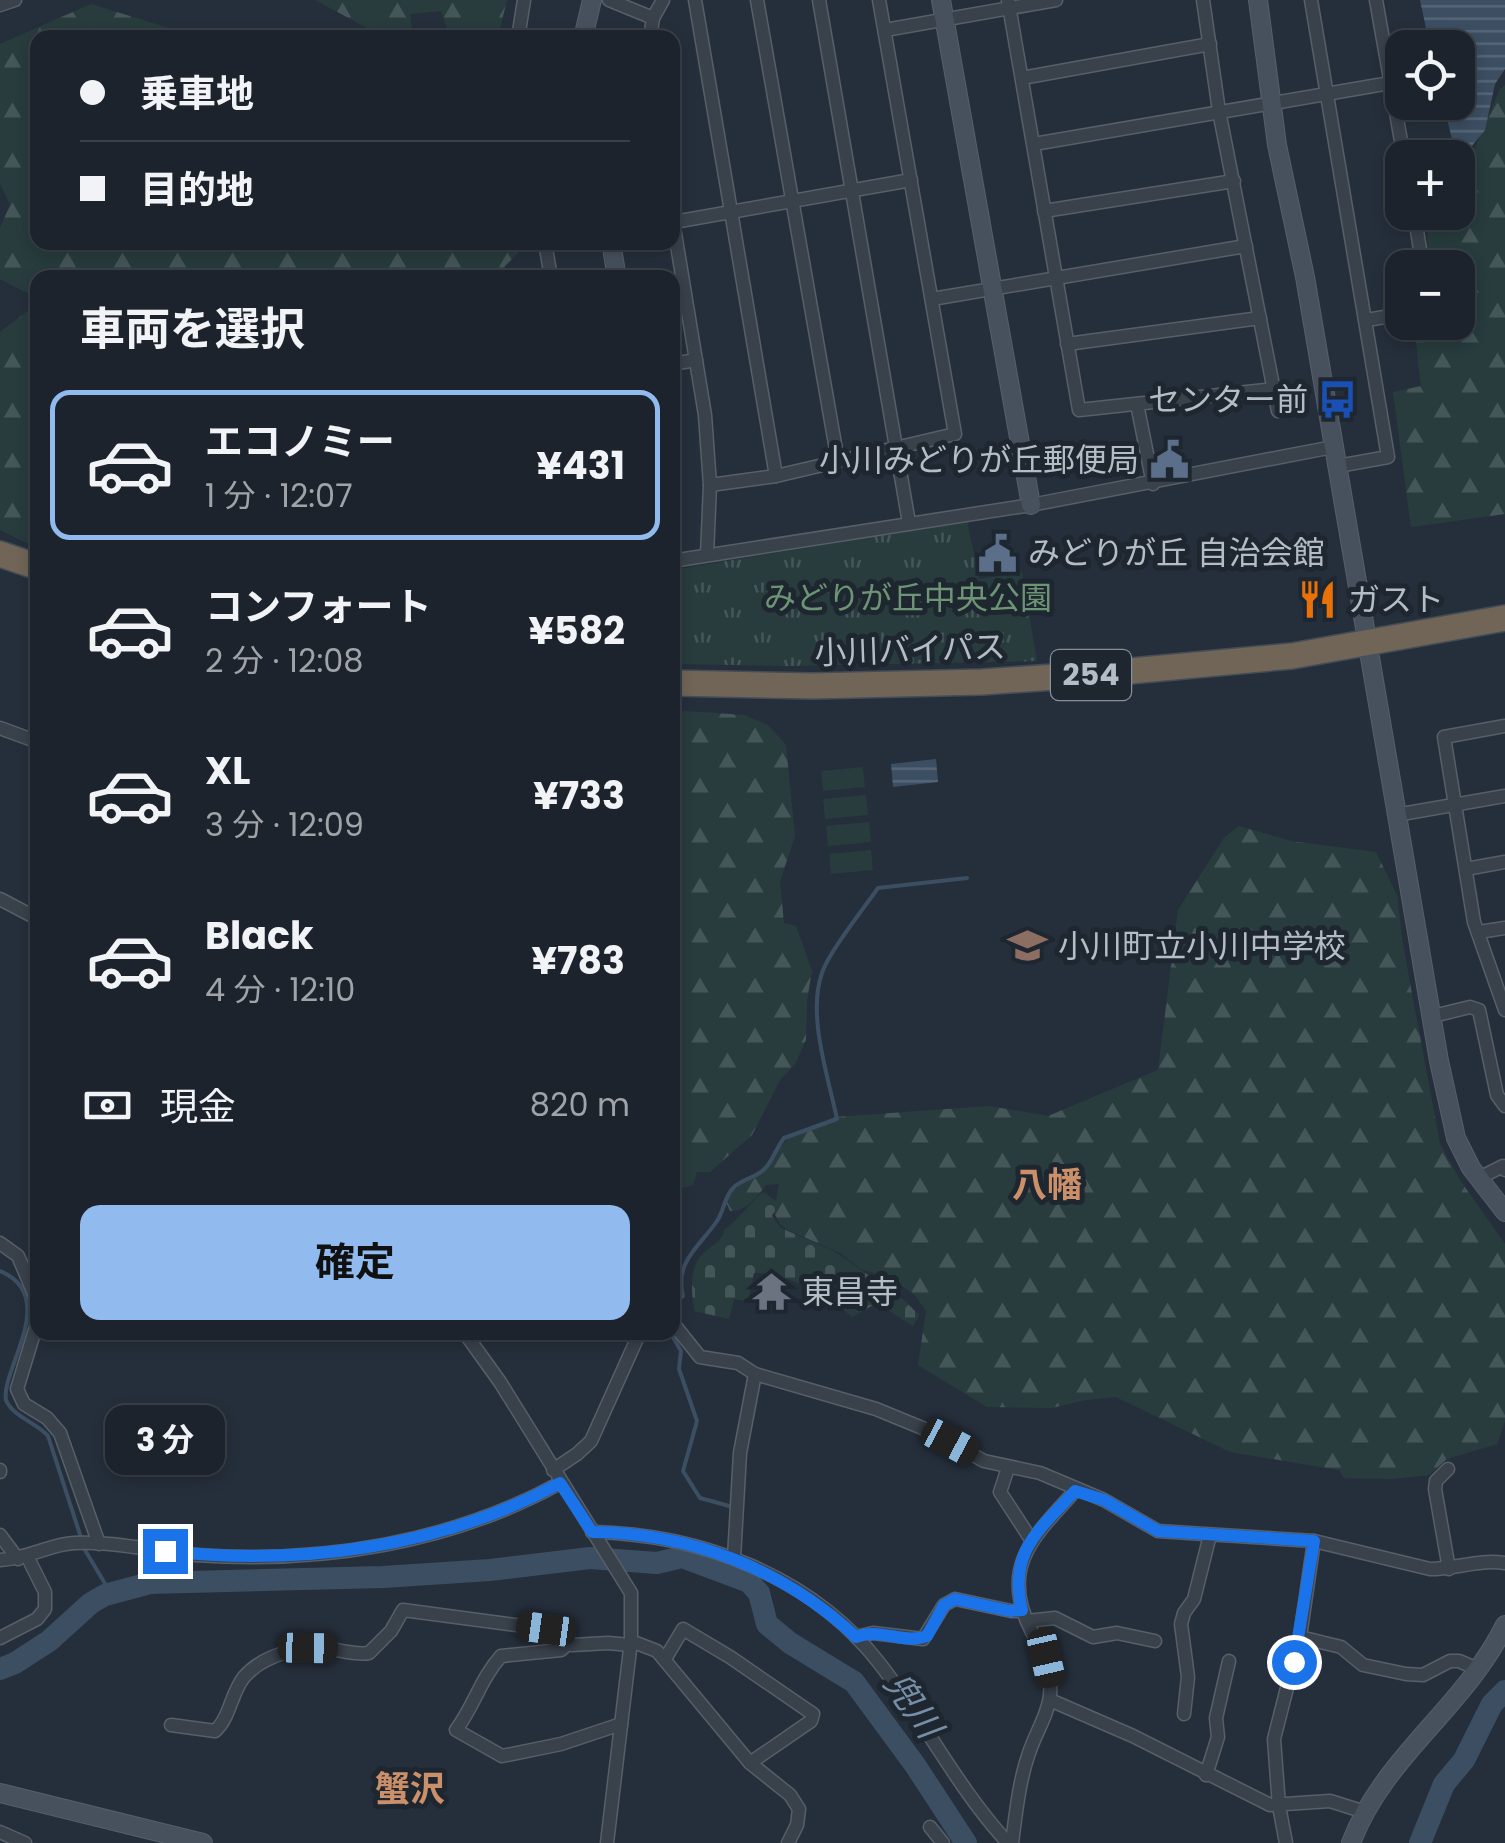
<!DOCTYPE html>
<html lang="ja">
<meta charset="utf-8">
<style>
body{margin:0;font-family:Poppins,"Noto Sans JP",sans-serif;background:#252b34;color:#f1f3f6;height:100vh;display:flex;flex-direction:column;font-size:38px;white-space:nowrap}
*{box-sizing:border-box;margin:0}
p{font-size:32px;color:#a0a4a9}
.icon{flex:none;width:55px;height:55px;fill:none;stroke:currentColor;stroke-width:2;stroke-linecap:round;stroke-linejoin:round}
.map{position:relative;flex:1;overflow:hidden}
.side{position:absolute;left:30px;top:270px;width:650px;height:1070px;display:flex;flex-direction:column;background:#1c232c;border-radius:20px;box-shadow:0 5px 15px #0003,0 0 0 2px #3a4048}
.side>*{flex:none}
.hud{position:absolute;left:30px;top:30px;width:650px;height:220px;border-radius:20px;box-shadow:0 5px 15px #0003,0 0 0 2px #3a4048;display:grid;align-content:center;height:220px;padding:0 50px;background:#1c232c}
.fabs{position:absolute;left:1385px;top:30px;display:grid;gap:20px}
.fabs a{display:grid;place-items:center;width:90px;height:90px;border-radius:20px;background:#1c232c;box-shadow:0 5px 15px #0003,0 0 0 2px #3a4048;font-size:50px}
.end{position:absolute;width:45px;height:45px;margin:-22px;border:12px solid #1a73e8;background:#fff;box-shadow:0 0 0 5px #fff}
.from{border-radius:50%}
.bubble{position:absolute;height:70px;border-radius:20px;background:#1c232c;box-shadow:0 5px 15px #0003,0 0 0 2px #3a4048;font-size:32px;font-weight:700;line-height:70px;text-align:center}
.car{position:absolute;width:30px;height:60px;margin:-30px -15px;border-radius:12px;box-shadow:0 0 8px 2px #0007;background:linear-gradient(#222 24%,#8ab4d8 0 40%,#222 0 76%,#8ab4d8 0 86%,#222 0)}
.hud b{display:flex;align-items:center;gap:35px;height:95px;font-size:38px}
.hud b+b{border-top:2px solid #3a4048}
.hud i{width:25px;height:25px;background:#f1f3f6}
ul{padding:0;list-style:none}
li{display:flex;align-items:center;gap:30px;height:150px;margin:0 20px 15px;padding:0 30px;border:5px solid transparent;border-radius:20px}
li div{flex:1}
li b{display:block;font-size:38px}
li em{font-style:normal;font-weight:700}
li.active{border-color:#91baef}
li>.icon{width:90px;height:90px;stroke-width:1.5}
h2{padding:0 50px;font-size:45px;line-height:120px}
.pay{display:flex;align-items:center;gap:25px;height:110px;padding:0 50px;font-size:38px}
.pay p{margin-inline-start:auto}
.cta{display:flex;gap:20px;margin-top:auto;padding:20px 50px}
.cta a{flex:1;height:115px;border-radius:20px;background:#91baef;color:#111;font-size:40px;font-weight:700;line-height:115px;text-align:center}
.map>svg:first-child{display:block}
.forest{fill:url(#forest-firs)}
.cemetery{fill:url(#cemetery-stones)}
.park{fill:url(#park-tufts)}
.pitch{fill:#283c3d}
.water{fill:url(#water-rules)}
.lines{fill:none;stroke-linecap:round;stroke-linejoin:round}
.stream{stroke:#3c4e62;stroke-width:4}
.river{stroke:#3c4e62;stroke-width:22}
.street-casing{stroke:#575f69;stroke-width:15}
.secondary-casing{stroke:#575f69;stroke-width:20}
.highway-casing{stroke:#444c56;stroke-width:28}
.street{stroke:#39414b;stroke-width:12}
.secondary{stroke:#47515e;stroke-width:18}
.highway{stroke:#706557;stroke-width:25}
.route{stroke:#1a73e8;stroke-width:12}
.labels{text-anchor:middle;stroke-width:10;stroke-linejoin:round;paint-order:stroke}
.shield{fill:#1e2630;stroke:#878f99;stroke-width:2.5}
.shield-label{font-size:30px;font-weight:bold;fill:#b4bcc6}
.poi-label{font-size:32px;fill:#b4bcc6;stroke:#1e2630;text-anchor:start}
.park-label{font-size:32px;fill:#6d9575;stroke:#1e2630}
.street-label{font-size:32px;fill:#b4bcc6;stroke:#1e2630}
.neighbourhood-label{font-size:35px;font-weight:bold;fill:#cb906a;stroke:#1e2630}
.water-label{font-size:35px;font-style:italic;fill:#778ea7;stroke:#1e2630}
</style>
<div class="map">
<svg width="1505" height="1843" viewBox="0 0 1505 1843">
<defs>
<pattern id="forest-firs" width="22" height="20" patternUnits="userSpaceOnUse" patternTransform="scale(2.5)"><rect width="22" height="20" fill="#283c3d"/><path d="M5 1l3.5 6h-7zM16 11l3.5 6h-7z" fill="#455658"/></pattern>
<pattern id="cemetery-stones" width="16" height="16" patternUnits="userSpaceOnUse" patternTransform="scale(2.5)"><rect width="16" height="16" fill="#283c3d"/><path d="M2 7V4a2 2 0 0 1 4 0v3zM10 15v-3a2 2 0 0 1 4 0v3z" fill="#455658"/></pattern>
<pattern id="park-tufts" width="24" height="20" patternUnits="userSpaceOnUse" patternTransform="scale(2.5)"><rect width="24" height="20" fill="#283c3d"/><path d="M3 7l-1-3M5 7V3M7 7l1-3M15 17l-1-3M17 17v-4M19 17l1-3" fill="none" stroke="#455658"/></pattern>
<pattern id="water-rules" width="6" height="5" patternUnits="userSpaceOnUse" patternTransform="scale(2.5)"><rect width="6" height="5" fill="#3c4e62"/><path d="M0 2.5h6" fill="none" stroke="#566677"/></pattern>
</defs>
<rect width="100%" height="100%" fill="#252f3b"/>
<g class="forest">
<path d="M315,0h192l-9,37h-48l-9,-26 -31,3 3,23h-29z"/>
<path d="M91,4l107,33 -160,1v204l488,3 -21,21 -3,11 -464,1 -1,20 -37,-19v-51l10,-24 -10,-20v-140z"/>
<path d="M1505,85v429l-94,13 -18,-135 28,-6 -7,-60 5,-3 39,-1v-54l-31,-1 1,-54 30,-1v-39l10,-8 32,-76z"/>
<path d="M37,304v244l-37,-18v-198z"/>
<path d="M672,710l72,5 24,10 18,20 9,91 -15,45 4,42 12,3 16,45 -5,29 -1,40 -11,24 -15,16 -28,55 -42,37h-13l-4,13 -10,3 -11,-5z"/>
<path d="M1239,826l52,15 85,11 21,43 6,50 37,199 20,36 45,64v177l-8,23 -50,15 -18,16 -37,4 -48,-1 -5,-8 -109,-18 -114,-55 -30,3 -34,8 -65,-1 -69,-42 8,-54 -11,-16 -24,-17 -30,-9 -21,-16 -52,-23 -7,-5 -7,-12 5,-29 -13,1c-9,12 -21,27 -36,26l-4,-9 7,-16 27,-16 34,-38 41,-15 154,-11 59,10 110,-46 20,-160 46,-72z"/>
</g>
<path class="cemetery" d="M763,1192l16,11 -7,13 9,12 53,23 70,49 15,15 -6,11 -36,-23 -25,14c-21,-20 -69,-46 -98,-44l-6,28 -14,-2 -5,20 -35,-8c-2,-18 -6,-43 9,-57 10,-11 17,-9 22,-25 8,-4 26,-27 38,-37z"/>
<path class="park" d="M967,521l12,58 43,-6 15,88 -251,5 -113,-2v-94z"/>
<g class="pitch">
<path d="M863,767l2,20 -42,4 -2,-20z"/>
<path d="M866,795l2,20 -43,4 -2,-20z"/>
<path d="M869,822l2,20 -43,4 -2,-20z"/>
<path d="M871,850l2,20 -42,4 -2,-20z"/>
</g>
<g class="water">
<path d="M1420,0h85v69l-10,15 -10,46 -27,33 -15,-60 15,-1v-54l-28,-1z"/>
<path d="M936,759l2,23 -45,5 -2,-23z"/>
</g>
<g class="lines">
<g class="stream">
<path d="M0,1271c61,25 0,100 6,129 7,17 30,22 42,36l37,114 25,42"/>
<path d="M672,1306l11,-10c-9,-34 17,-50 34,-75 8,-12 7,-25 18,-35 10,-8 26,-10 33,-21 6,-9 10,-19 16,-27l53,-19c-9,-43 -30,-104 -15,-146 7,-21 42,-65 56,-85l89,-10"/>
<path d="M670,1332l11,19 -2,18 18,52 -14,50 17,27 33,9"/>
</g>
<g class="river">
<path d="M0,1669l15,-6 34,-22 42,-38 14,-8 45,-12 233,-6 107,-7 100,-12 67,5 25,-6 67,25 10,11 8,31 23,19 64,39 61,83 51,78"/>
<path d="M1420,1843l24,-59 20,-24 28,-56 13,-13"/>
</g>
<defs>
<g id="street">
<path d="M609,0l44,18"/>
<path d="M695,0l81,476"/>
<path d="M757,0l81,461"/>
<path d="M819,0l90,523"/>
<path d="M1008,0l71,410 195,-21"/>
<path d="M1203,0l16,111 59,300"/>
<path d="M1311,0l77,457 -50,9"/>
<path d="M1376,0l28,158"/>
<path d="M0,5l15,-5"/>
<path d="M885,30l171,-30"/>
<path d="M518,38l6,-38"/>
<path d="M650,38l3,-20 10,-18"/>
<path d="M1022,78l188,-34"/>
<path d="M1034,144l356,-61"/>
<path d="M1044,211l190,-30"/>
<path d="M1414,212l9,56"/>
<path d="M672,215l33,200 5,70 -3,70"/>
<path d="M674,222l237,-42"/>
<path d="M545,242l6,36"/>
<path d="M932,299l314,-53"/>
<path d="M1367,320l35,-6"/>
<path d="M1067,344l193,-26"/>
<path d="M672,364l24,-4"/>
<path d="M1137,404l16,80"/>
<path d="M710,485l66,-9 179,-42 -76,-434"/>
<path d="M672,561l359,-56 302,-58"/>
<path d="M1505,726l-61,11 30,185 31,88"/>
<path d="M0,728l38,14"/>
<path d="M1396,815l109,-19"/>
<path d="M1466,869l39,-7"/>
<path d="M0,899l38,20"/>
<path d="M1479,932l26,-4"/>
<path d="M1433,1016l37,-9 9,3 18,85 8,11"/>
<path d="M1479,1178l24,-12 2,4"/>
<path d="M0,1243l18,13 20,47"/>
<path d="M38,1320l-21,69 7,15 23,14 13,15 39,111"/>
<path d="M672,1322l28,35 38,6 17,11 121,35 56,23 52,29 56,12 64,27 54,31 156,10 116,28c26,0 49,-10 75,-6"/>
<path d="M464,1332l36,50 131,211v48l-24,202"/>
<path d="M1008,1468l-8,24 32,49"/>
<path d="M1448,1469l-12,12 -1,8 14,80"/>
<path d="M0,1470v2"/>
<path d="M553,1470l24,-16 14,-13 49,-109"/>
<path d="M592,1532c108,2 220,44 288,132 45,58 78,125 128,179"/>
<path d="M0,1535l18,24"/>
<path d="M734,1558l6,-105 15,-79"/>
<path d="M0,1560c28,-1 50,-16 74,-17 41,-2 82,9 122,12 125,9 255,-12 364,-72"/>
<path d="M1027,1621l28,-3 38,19 24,-4 38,8"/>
<path d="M856,1637l17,-4 50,6 21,-34 11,-6 56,12h12"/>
<path d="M1300,1637l41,10 22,18 43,9 17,1 27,-14h9l21,9"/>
<path d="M0,1638l37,-19 8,-10v-17l-17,-34"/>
<path d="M631,1641l26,10 93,112 40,32 9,14 -2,16 -9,18"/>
<path d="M568,1644l-7,6 -60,6c-20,22 -27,50 -45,74l46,26 59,-12 60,-20"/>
<path d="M665,1659l18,-30 47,28 83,57 -2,7 -61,42"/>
<path d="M1050,1700l83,36 137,69 60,-4 35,11"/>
<path d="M1184,1714l4,-37 -7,-53 3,-11 10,-14 16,-64"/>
<path d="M171,1725l44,6c15,-13 16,-38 29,-54 20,-23 58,-32 87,-28 13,2 25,6 38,4l22,-22 12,-21 143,19 26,16 36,-2 22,2"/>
<path d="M1206,1775l12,-38 -2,-19 13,-57"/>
<path d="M930,1827l13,16"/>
<path d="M0,1832l25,11"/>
<path d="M1012,1843c4,-30 7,-62 17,-90 6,-19 19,-38 21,-58 2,-25 -8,-44 -19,-65 -32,-63 3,-94 44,-139"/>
<path d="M1286,1843l-7,-37 -5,-67 26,-102 14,-96"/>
</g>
<g id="secondary">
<path d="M941,0l90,505"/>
<path d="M1258,0l19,145 28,132 134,784 17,77 15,30 34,44"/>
<path d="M583,38l9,-38"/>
<path d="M611,242l6,36"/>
<path d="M0,1793l203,50"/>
<path d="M1351,1843c32,-86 114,-136 154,-218"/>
</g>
<g id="highway">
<path d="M0,554l38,13"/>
<path d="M672,683l141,3 169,-4 116,-8 194,-18 213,-38"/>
</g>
</defs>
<use href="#street" class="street-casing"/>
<use href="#secondary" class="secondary-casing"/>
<use href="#highway" class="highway-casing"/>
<use href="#street" class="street"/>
<use href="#secondary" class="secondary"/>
<use href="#highway" class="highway"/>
</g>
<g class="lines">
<path class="route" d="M165,1551c135,15 275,-3 395,-68l32,49c99,1 191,37 264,105 23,-10 49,8 71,-1l17,-31 11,-6 55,12 12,-1c-14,-58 17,-80 53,-119l29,9 54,31 156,10 -20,121"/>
</g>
<defs>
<symbol id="bus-bare" viewBox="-9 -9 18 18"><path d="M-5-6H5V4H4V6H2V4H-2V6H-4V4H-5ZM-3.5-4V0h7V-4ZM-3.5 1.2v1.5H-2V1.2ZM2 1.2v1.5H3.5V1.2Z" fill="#1a4fb4" stroke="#1e2630" stroke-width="2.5" paint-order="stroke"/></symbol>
<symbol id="civic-bare" viewBox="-9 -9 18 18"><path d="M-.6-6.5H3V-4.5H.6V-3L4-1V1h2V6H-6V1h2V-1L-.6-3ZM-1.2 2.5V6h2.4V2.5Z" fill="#5c6f8a" stroke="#1e2630" stroke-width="2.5" paint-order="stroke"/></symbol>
<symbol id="restaurant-bare" viewBox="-9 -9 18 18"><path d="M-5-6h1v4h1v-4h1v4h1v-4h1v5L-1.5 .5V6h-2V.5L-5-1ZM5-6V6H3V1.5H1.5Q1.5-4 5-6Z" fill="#e8710a" stroke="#1e2630" stroke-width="2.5" paint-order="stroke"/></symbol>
<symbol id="school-bare" viewBox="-9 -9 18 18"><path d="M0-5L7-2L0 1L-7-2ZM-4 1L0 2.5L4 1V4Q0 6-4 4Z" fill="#8d6e63" stroke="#1e2630" stroke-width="2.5" paint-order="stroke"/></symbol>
<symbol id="temple-bare" viewBox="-9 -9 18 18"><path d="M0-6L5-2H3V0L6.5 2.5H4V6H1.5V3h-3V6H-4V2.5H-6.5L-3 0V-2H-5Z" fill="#6b7280" stroke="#1e2630" stroke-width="2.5" paint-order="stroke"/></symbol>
</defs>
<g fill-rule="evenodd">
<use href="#bus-bare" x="1310" y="372" width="55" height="55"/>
<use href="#civic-bare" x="1142" y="432" width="55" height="55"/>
<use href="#civic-bare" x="970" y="526" width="55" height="55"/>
<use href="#restaurant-bare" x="1290" y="572" width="55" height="55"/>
<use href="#school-bare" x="1000" y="918" width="55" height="55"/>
<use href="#temple-bare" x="744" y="1264" width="55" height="55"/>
</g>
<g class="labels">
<rect class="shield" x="1051" y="650" width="80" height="50" rx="8"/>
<g class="shield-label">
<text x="1091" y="685">254</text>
</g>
<g class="poi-label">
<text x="1308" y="411" text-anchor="end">センター前</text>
<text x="1139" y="471" text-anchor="end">小川みどりが丘郵便局</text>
<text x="1028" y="564">みどりが丘 自治会館</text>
<text x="1348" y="611">ガスト</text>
<text x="1058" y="957">小川町立小川中学校</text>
<text x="802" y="1303">東昌寺</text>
</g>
<g class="park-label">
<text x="908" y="609">みどりが丘中央公園</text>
</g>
<g class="street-label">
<text transform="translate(910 650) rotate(-2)" y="11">小川バイパス</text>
</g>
<g class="neighbourhood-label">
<text x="1047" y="1197">八幡</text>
<text x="410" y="1801">蟹沢</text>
</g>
<g class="water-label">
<text transform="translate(913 1705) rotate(55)" y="12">兜川</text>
</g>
</g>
</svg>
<div class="fabs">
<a><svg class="icon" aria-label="locate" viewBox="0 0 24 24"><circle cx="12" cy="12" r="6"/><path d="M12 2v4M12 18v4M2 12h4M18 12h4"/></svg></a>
<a>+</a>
<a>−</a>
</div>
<i class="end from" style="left:1294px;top:1662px"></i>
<i class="end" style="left:165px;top:1551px"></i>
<div class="bubble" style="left:105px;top:1405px;width:120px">3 分</div>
<i class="car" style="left:950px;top:1442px;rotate:118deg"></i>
<i class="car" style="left:546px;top:1629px;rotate:278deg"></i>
<i class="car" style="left:308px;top:1648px;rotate:91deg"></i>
<i class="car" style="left:1046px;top:1658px;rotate:167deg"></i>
<div class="hud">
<b><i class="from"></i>乗車地</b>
<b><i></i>目的地</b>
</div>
<section class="side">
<h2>車両を選択</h2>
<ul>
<li class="active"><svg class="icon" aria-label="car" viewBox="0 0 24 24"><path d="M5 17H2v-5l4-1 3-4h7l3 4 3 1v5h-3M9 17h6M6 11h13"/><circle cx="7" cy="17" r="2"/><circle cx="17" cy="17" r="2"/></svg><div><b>エコノミー</b><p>1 分 · 12:07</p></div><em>¥431</em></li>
<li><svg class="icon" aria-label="car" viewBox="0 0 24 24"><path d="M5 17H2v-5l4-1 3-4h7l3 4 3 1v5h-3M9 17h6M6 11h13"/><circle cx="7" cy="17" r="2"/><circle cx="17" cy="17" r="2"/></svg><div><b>コンフォート</b><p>2 分 · 12:08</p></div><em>¥582</em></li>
<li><svg class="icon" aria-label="car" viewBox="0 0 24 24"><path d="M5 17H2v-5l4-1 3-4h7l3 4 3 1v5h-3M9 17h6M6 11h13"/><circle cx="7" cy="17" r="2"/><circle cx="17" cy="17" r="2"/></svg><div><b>XL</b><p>3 分 · 12:09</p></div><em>¥733</em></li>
<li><svg class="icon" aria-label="car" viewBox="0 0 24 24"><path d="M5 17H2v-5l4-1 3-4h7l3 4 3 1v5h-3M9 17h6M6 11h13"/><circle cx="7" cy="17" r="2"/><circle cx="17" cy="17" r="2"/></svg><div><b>Black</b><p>4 分 · 12:10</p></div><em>¥783</em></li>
</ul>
<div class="pay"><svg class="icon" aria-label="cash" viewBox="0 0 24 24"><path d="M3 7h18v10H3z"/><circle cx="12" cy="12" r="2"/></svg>現金<p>820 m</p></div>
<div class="cta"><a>確定</a></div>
</section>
</div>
